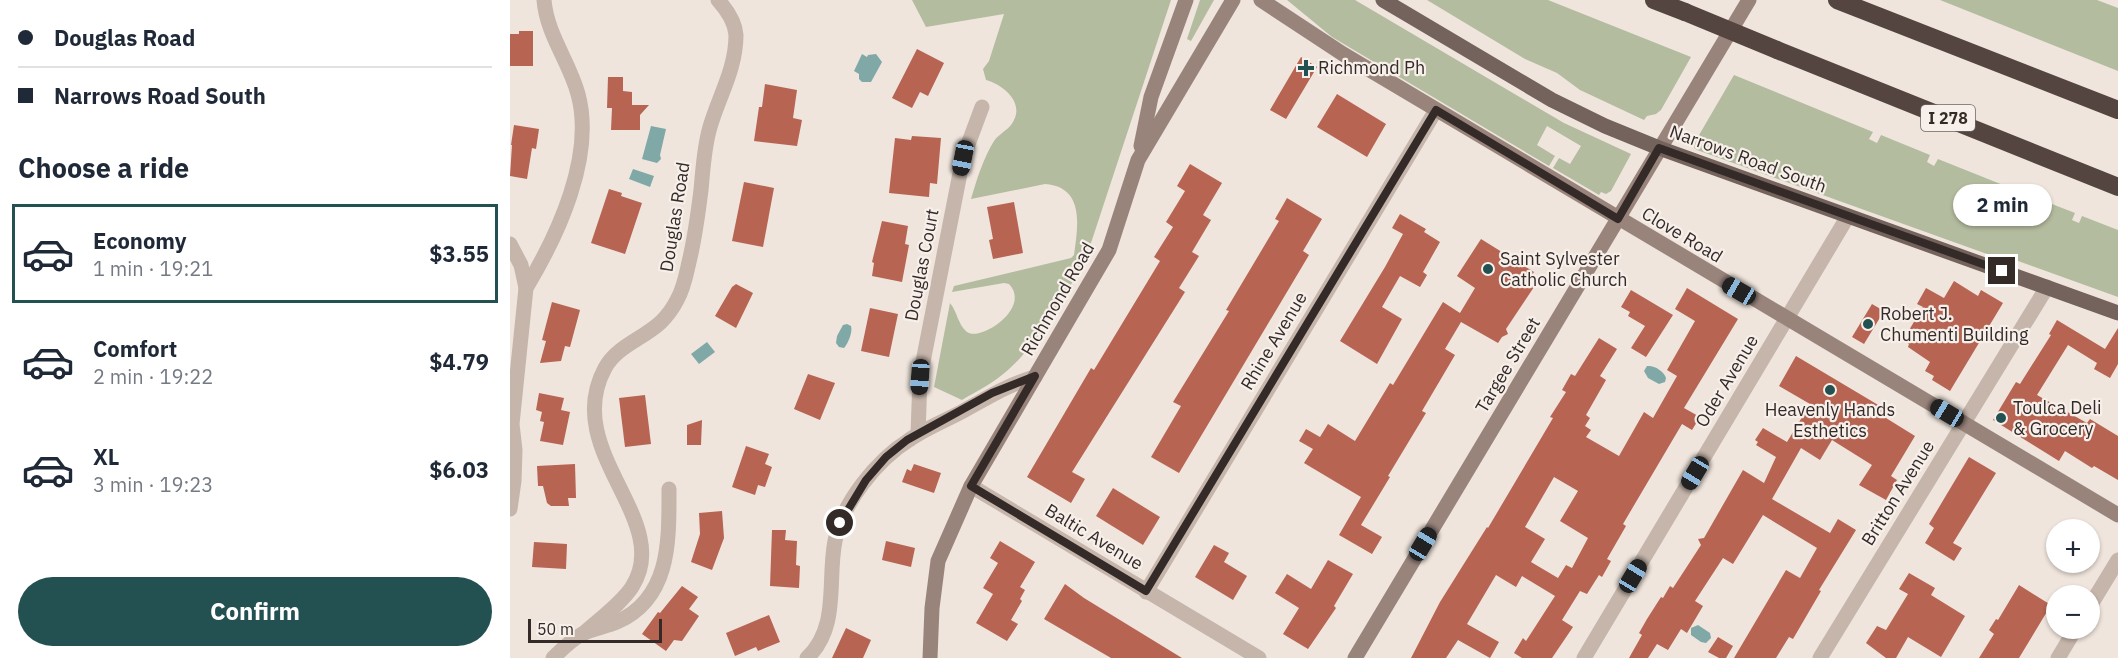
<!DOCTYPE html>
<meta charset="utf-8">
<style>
body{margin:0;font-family:"IBM Plex Sans",sans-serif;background:#f2f2f3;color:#1f2937;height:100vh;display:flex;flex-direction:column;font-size:22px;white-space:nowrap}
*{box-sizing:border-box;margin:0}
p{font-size:20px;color:#747a83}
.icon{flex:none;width:33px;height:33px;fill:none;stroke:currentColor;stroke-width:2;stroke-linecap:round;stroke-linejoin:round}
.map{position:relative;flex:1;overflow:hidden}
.drawer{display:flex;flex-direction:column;background:#fff;width:510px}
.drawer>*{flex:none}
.guide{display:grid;align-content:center;height:132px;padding:0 18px;background:#fff}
.fabs{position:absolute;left:1536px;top:519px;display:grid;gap:12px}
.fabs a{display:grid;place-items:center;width:54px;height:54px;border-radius:50%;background:#fff;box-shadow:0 2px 4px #0004;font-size:30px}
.scale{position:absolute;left:18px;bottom:15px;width:134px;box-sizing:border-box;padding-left:6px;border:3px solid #342b29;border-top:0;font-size:16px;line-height:21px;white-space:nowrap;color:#342b29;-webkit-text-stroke:4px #f7efe9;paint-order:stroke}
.end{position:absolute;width:27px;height:27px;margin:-14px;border:8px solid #342b29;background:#fff;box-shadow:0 0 0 3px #fff}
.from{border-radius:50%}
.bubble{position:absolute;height:42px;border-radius:21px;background:#fff;box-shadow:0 2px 4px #0004;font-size:20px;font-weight:800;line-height:42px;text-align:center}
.car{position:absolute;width:18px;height:36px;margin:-18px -9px;border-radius:8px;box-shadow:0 0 4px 2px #0007;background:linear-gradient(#222 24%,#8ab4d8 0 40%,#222 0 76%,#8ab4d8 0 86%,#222 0)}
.guide b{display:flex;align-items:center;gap:21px;height:57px;font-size:22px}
.guide b+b{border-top:2px solid #e0e1e3}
.guide i{width:15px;height:15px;background:#1f2937}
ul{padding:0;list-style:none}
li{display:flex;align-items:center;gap:18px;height:99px;margin:0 12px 9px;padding:0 6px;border:3px solid transparent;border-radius:0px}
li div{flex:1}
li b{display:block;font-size:22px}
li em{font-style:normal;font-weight:800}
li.on{border-color:#235050}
li>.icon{width:54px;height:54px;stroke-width:1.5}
h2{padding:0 18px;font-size:27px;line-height:72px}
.action{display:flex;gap:12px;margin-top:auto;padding:12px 18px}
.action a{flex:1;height:69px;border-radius:36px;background:#235050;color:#fff;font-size:24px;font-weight:800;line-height:69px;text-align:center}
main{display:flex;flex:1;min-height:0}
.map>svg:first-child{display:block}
.green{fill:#b4bc9f}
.water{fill:#7fa8a7}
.building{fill:#b76453;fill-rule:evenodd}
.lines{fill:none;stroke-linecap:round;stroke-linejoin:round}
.street{stroke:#c5b5aa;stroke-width:15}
.secondary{stroke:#99847c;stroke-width:15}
.primary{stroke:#74625c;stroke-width:15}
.highway{stroke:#544541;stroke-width:18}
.highway-bridge{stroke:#544541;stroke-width:18}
.route{stroke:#342b29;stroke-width:8}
.poi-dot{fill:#235050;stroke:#f7efe9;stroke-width:2}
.labels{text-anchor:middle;stroke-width:4.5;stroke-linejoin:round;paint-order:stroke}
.shield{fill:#f7efe9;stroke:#6e6663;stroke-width:1.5}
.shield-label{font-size:16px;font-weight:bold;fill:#342b29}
.poi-label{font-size:18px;fill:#342b29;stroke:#f7efe9;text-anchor:start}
.street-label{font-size:18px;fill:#342b29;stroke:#f7efe9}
</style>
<main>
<section class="drawer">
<div class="guide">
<b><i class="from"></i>Douglas Road</b>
<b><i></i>Narrows Road South</b>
</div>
<h2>Choose a ride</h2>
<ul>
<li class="on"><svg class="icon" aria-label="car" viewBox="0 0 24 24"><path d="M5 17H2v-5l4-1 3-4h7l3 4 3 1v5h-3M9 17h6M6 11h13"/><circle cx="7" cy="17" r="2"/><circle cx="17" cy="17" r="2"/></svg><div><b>Economy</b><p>1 min · 19:21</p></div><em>$3.55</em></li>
<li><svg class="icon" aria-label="car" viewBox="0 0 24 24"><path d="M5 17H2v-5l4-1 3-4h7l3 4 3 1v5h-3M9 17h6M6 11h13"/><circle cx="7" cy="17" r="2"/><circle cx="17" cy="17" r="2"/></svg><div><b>Comfort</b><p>2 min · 19:22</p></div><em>$4.79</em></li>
<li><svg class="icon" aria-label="car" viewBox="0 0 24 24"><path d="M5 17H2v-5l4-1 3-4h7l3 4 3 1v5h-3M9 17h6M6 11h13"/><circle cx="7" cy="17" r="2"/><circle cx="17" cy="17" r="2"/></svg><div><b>XL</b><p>3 min · 19:23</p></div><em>$6.03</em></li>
</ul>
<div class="action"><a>Confirm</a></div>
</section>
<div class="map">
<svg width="1608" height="658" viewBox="0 0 1608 658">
<rect width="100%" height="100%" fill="#efe5dd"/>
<g class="green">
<path d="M402,0h259l-80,243c-15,38 -52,100 -83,127 -13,12 -31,21 -46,30l-28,-13 16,-84c7,8 8,22 17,29 13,10 65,-24 42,-48l-5,-1 -52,9 2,-6 117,-28 3,-3c4,-29 11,-68 -29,-71l-74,15c6,-20 12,-40 23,-58 4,-6 12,-10 17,-16 16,-21 -7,-40 -25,-45l-3,-11 6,-8 15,-47 -78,13z"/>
<path d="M690,0h14l-23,41 -4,-2z"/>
<path d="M777,0h68l209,123 67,31 -20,37 -5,3 -5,-2 -2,3 -46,-27 6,-10 11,6 11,-18 -34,-20 -10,19 18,11 -6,10 -217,-129z"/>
<path d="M917,0h121l143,57 -30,53 -5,4 -9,2 -3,4 -64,-30 -23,-17 -32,-14z"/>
<path d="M1430,0h157l21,8v63z"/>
<path d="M1224,75l139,57 -4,7 8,4 4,-8 49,20 -3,7 7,4 4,-7 70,28 -3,6 7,4 4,-7 59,23 -3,7 7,3 3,-7 36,14v67l-111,-40 -6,2 -304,-109 -3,-2 1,-6z"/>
</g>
<g class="water">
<path d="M352,54l5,3 1,-2 8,-1 6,8 -11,20h-9l-3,-3v-5l-5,-3z"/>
<path d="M141,126l15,3 -6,26 1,4 -4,4 -15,-4z"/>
<path d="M123,169l21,7 -4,11 -21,-8z"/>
<path d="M337,324l4,2c2,5 -3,18 -7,22l-5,-1 -3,-4 1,-7 6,-11z"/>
<path d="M197,342l8,10 -16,12 -8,-10z"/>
<path d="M1137,366c7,-1 17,5 19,12l-1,4 -6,2 -11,-6 -4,-7z"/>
<path d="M1188,625l12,8 1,5 -5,5 -5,-1 -10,-7v-7z"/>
</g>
<g class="building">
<path d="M9,31h14v35h-23v-32h9z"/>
<path d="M407,49l27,14 -16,33 -8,-4 -8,16 -20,-10z"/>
<path d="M791,57l16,10 -31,52 -16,-9z"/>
<path d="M98,77h15v14l9,1v13h17l-9,10v15h-29l1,-22h-5z"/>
<path d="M255,84l32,6 -4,28 9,2 -5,26 -43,-5 5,-34h3z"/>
<path d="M827,94l49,30 -19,33 -50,-30z"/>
<path d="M4,125l25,4 -3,20 -4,-1 -5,31 -17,-3 2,-31h-1z"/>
<path d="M402,136l29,2 -4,46 -7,-1 -1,14 -40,-4 6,-55 16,2z"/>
<path d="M680,164l32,19 -19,32 8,5 -19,32 7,4 -20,32 6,4 -113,180 13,7 -14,24 -44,-26 64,-109 3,2 66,-109 -6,-4 19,-30 -7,-5 19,-31 -8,-5z"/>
<path d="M234,182l30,6 -11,59 -31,-6z"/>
<path d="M99,189l13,4 -1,3 21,7 -17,51 -34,-11z"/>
<path d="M777,198l35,21 -19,32 6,4 -130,218 -28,-16 30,-51 -8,-4 56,-91 -3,-1 53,-89 -4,-2z"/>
<path d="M504,202l9,51 -30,6 -4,-19 4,-1 -6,-32z"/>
<path d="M890,214l26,15 -2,3 16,10 -17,30 4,3 -7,12 -20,-11 -18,31 20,12 -25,45 -37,-23 45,-74 18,-33 -11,-6z"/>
<path d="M372,221l26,5 -3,18 4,1 -7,37 -30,-6 2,-13 -2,-1z"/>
<path d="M971,239l53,33 -7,11 7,4 -28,42 2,5 -6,3 -4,6 -37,-21 -16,27 10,6 -33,56 4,2 -38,63 2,1 -29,48 21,12 -10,17 -33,-19 22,-38 -57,-34 9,-14 -14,-8 7,-12 14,8 8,-13 27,17 35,-58 3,2 50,-83 17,11 15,-25 -18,-12z"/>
<path d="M1444,281l24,15 3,-6 22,13 -53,88 -18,-11 2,-4 -9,-5 5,-9 -22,-15 1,-3 -6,-4 20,-33 -6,-3 9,-16 18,10z"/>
<path d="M226,284l17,9 -17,35 -21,-12 17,-29z"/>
<path d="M1177,288l51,31 -54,89 16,9 -8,13 -10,-6 -59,100 3,2 -19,33 4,2 -9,16 -3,-2 -12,19 -7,-3 -18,29 11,7 -21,31h-30l-8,-5 9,-15 3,3 29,-45 -33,-20 -6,11 -20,-12 -29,49 32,18 -9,16 -32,-18 -12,18h-35l29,-56 47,-75 1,1 65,-110 -3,-1 16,-25 -4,-2 9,-16 4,2 24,-38 18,11 -17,27 6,4 -20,35 4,3 -5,8 6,4 -5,7 33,19 25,-44 9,6 24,-42 -10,-6 28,-49 -20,-12zM1044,477l24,14 -18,30 28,17 -16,30 -6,-3 -8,13 -27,-16 14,-23 -20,-12z"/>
<path d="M1121,290l42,25 -27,42 -15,-9 14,-22 -17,-10 2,-4 -9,-5z"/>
<path d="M42,302l28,8 -10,37 -5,-1 -4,15 -21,2 6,-22 -4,-1z"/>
<path d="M1362,304l12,7 -20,33 -12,-7z"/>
<path d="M360,308l28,6 -9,43 -28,-6z"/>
<path d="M1547,320l48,29 13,-21v36l-8,14 -16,-9 3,-6 -29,-18 -31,50 50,28 3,-4 28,17v44l-24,-14 -2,2 -27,-17 -6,10 -66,-41 23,-38 4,2 31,-49 -2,-1z"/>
<path d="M1286,356l94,56 -4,6 29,18 -24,40 6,4 -11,20 -27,-15 13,-20 -40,-25 -12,20 -19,-12 -29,51 58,34 8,-14 18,11 -37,60 2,1 -28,48 -4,-2 -13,21h-42l52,-88 14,8 17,-30 -54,-33 -30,49 -10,-6 -28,43 8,5 -16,27 -6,-4 -13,21 -11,-6 -9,14h-19l13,-23 -3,-2 8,-14 14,-22 2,1 7,-12 3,2 28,-43 -3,-6 6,-1 39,-68 21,13 12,-26 -20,-12 2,-3 -3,-2 8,-12 24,14 23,-38 -31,-18z"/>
<path d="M298,374l27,9 -15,37 -26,-11z"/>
<path d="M29,393l25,5 -3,12 9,2 -7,33 -23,-4 4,-19 -4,-1 2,-9 -6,-2z"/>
<path d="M135,395l6,49 -26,3 -6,-49z"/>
<path d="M192,420l-1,25h-14v-20z"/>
<path d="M236,446l23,8 -4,10 7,3 -7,20 -7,-2 -3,10 -23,-8z"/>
<path d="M1459,457l27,16 -43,70 9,5 -8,13 -29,-18 9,-15 -5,-4z"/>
<path d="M65,464l1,34h-8l1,8h-18l-4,-3 -4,-17h-5l-1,-20z"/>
<path d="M404,464l27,9 -7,20 -32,-11 5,-13 4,2z"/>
<path d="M603,488l47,29 -17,28 -47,-29z"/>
<path d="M212,511l2,27 -12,32 -21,-8 9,-28 -1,-21z"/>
<path d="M262,530h14l-1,10 12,1 -1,24 4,1 -1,22 -29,-2z"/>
<path d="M376,541l29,7 -4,19 -29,-7z"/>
<path d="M490,541l35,21 -15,25 5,3 -5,9 2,2 -11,19 7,4 -11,17 -31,-18 17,-29 -10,-6 15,-25 -8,-5z"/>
<path d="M24,542l33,2 -1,25 -34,-2z"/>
<path d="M704,545l15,8 -5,9 23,14 -14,24 -38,-23z"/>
<path d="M818,560l25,14 -19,32 2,2 -28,41 -25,-15 16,-26 -24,-15 12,-19 24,15z"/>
<path d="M1399,573l26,15 -4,7 34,21 -24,41 -33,-20 -12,21h-10l-20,-15 11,-17 9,4 22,-36 -9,-5z"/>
<path d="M555,584l19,14 98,60h-71l-67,-39z"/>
<path d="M1509,585l32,20 -32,53h-40l15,-24 -5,-4 7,-11 2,1z"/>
<path d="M172,586l16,11 -9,12 10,7 -17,25 -8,-1 -8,11 -24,-17 16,-22 2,1z"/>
<path d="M259,615l11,27 -22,9 -2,-4 -21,9 -9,-23z"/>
<path d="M336,628l25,12 -8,18h-31z"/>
<path d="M1208,637l15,9 -7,12h-7l-11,-6z"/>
</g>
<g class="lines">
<g class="street">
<path d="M0,244l11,21 5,23 -14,136 3,26 -1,31 -4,28"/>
<path d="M16,288c32,-53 69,-132 52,-194 -9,-33 -31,-59 -34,-94"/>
<path d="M408,434l2,-57 43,-219 19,-51"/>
<path d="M461,486l288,172"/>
<path d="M636,592l290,-482"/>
<path d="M1580,606l28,-46"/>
<path d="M73,634c15,-14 38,-30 49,-47 43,-67 -72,-136 -27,-219 12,-22 38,-29 56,-46 6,-6 12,-14 16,-22 7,-12 9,-25 12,-38 6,-24 9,-48 12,-72 2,-21 3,-43 9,-63 9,-31 26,-58 26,-92 -1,-14 -9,-25 -18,-35"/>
<path d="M43,658c9,-9 18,-18 29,-24 11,-6 24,-7 35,-12 54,-24 52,-82 52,-133"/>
<path d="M297,658c33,-31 20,-78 28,-117 7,-38 42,-81 74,-101 17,-12 38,-20 56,-30 24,-13 44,-26 70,-33"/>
<path d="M1074,658l264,-442"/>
<path d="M1310,658l227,-371"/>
<path d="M1548,658l18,-30"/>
</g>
<g class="secondary">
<path d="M751,0l82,54 775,461"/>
<path d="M631,146l10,-49 35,-97"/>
<path d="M420,658l2,-50 6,-47 33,-75 138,-236 29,-90 95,-160"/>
<path d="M845,658l394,-658"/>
</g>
<path class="primary" d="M873,0l169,100 53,26 54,22 459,165"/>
<g class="highway">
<path d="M1144,0l31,12"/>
<path d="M1327,0l281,110"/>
<path d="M1267,50l341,137"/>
</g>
<path class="highway-bridge" d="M1175,12l92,38"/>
</g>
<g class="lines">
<path class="route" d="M330,523l26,-43 20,-23 21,-17 85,-47 43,-17 -64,110 175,105 290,-481 182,109 41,-71 343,123"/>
</g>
<g class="poi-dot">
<path d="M793 59h6v6h6v6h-6v6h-6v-6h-6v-6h6z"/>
<circle cx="978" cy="269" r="6"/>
<circle cx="1358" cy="324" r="6"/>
<circle cx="1320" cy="390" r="6"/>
<circle cx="1491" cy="418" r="6"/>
</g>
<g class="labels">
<rect class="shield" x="1411" y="105" width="54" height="26" rx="4.5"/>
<g class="shield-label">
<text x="1438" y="124">I 278</text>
</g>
<g class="poi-label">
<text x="808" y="74">Richmond Ph</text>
<text x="990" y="265">Saint Sylvester<tspan x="990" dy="21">Catholic Church</tspan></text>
<text x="1370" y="320">Robert J.<tspan x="1370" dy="21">Chumenti Building</tspan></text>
<text x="1503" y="414">Toulca Deli<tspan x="1503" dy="21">&amp; Grocery</tspan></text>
<text x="1320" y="416" text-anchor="middle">Heavenly Hands<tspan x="1320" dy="21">Esthetics</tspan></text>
</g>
<g class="street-label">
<text transform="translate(1238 159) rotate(20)" y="6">Narrows Road South</text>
<text transform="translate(165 217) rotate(-81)" y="6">Douglas Road</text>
<text transform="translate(1172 235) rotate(31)" y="6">Clove Road</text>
<text transform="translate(412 265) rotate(-79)" y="6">Douglas Court</text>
<text transform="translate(548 299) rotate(-60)" y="6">Richmond Road</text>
<text transform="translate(764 341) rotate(-59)" y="6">Rhine Avenue</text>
<text transform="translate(998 365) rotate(-59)" y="6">Targee Street</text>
<text transform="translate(1217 381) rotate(-59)" y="6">Oder Avenue</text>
<text transform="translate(1388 493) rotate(-58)" y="6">Britton Avenue</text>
<text transform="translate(584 537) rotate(31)" y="6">Baltic Avenue</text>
</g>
</g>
</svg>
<div class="fabs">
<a>+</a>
<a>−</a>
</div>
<div class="scale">50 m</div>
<i class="end from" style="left:330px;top:523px"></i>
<i class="end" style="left:1492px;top:271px"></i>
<div class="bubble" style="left:1443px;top:184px;width:99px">2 min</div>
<i class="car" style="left:453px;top:158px;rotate:191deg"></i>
<i class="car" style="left:1229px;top:291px;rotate:300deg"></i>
<i class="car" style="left:410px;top:377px;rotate:184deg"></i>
<i class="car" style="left:1437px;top:413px;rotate:301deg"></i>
<i class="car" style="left:1185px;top:473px;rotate:211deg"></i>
<i class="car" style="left:913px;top:544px;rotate:31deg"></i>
<i class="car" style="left:1123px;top:576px;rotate:31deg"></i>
</div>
</main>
